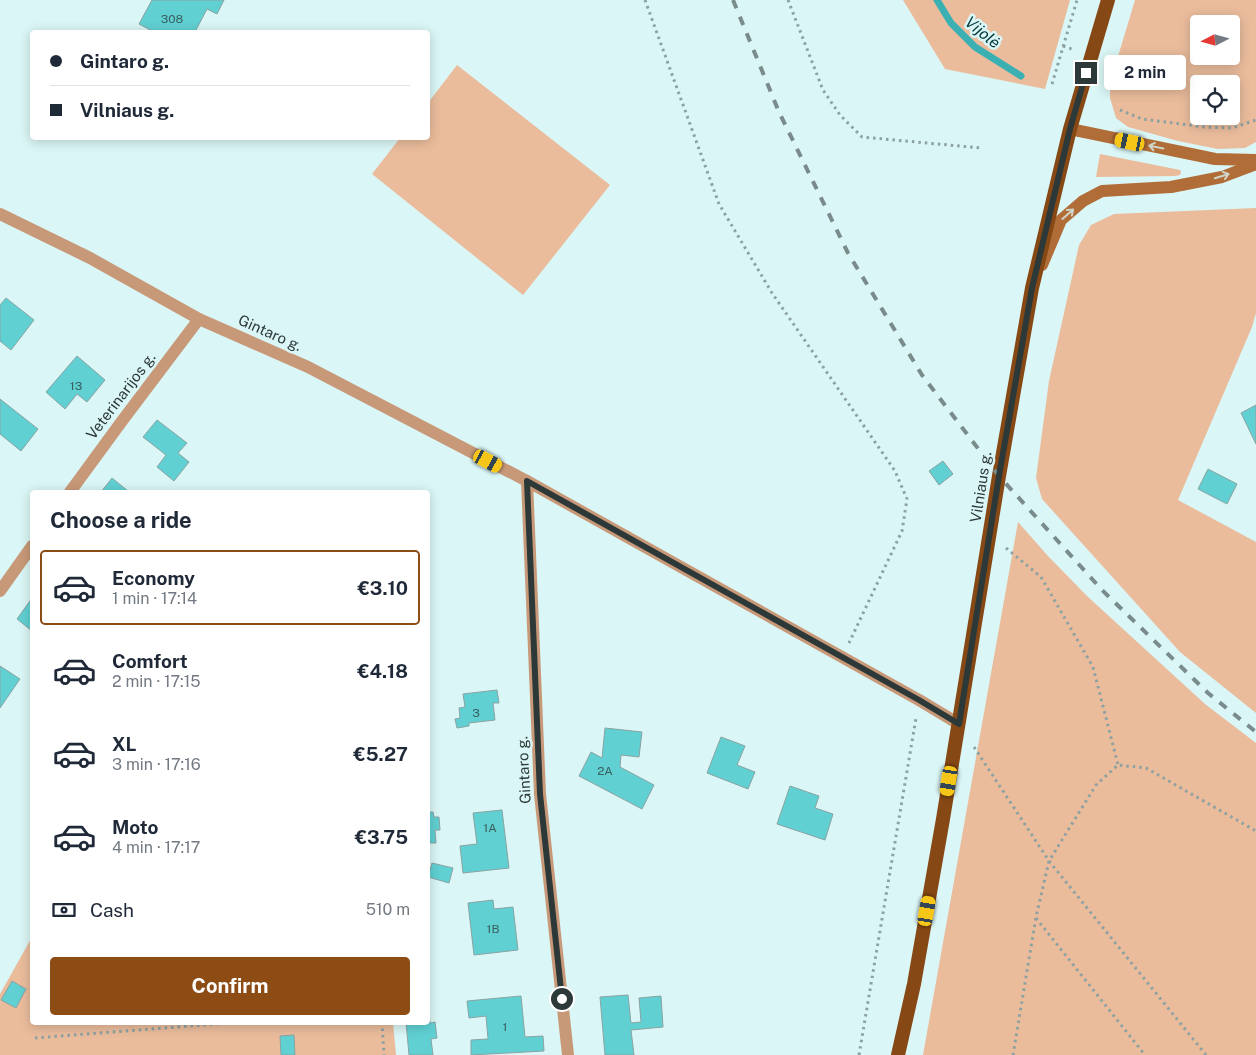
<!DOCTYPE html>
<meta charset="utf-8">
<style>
body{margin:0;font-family:"Public Sans",sans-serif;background:#f6f6f7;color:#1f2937;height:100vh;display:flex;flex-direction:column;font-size:19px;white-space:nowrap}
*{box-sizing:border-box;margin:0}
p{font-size:16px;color:#747a83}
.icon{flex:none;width:28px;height:28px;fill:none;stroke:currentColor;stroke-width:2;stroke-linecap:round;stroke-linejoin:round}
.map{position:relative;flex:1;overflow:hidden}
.sheet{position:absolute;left:30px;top:490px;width:400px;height:535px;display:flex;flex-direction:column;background:#fff;border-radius:5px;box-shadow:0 2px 12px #0003}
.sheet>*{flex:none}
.banner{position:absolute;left:30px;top:30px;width:400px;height:110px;border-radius:5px;box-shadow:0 2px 12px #0003;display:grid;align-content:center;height:110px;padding:0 20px;background:#fff}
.needle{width:32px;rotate:264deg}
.controls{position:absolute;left:1190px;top:15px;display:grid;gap:10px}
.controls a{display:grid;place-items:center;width:50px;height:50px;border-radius:5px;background:#fff;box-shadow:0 2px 12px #0003;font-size:25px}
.end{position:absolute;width:22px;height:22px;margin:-11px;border:6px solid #2d3838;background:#fff;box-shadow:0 0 0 2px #fff}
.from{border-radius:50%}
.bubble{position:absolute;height:35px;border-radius:5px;background:#fff;box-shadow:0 2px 12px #0003;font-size:16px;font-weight:700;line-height:35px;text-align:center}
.car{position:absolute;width:15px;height:30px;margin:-15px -8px;border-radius:6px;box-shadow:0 0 4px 1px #0007;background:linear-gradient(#f5c518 24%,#345 0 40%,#f5c518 0 76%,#345 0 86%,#f5c518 0)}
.banner b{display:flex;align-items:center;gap:18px;height:48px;font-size:19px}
.banner b+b{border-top:1px solid #e0e1e3}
.banner i{width:12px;height:12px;background:#1f2937}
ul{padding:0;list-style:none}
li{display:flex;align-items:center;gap:15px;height:75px;margin:0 10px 8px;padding:0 10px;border:2px solid transparent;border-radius:5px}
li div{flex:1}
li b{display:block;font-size:19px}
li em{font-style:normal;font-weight:700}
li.current{border-color:#8c4c14}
li>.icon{width:45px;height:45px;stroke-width:1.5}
h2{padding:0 20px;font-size:22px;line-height:60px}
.pay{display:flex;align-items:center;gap:12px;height:55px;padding:0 20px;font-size:19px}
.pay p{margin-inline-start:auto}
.primary-button{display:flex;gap:10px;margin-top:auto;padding:10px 20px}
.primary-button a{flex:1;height:58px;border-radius:5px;background:#8c4c14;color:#fff;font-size:20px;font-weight:700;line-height:58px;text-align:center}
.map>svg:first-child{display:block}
.green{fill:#eabc9c;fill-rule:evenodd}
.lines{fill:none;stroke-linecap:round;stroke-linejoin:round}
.stream{stroke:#3bb0b3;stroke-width:7}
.building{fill:#60d0d2;stroke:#8aa3a3}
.path{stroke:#8da1a1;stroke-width:3;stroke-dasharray:2.5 4;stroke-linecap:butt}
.minor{stroke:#c89978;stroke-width:12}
.secondary{stroke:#b16d38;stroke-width:12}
.trunk{stroke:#864814;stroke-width:14}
.rail{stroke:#798b8b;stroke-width:4;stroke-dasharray:9 9;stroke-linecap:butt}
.oneway{stroke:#d0d4c6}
.route{stroke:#2d3838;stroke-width:6}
.labels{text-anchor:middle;stroke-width:5;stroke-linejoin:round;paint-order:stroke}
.number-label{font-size:12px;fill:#3a5e5e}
.street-label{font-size:15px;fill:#2d3838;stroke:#dbf6f6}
.water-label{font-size:16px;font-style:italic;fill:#003738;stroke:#dbf6f6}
</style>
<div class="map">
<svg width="1256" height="1055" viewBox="0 0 1256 1055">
<rect width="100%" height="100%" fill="#dbf6f6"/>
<g class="green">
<path d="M903,0h167l-25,89 -100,-20z"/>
<path d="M1135,0h121v142l-11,6 -27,1 -40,-8 -50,-14 -12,-9 -6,-20v-15zM1199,24h32v32h-32zM1199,84h32v32h-32z"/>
<path d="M457,65l153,120 -87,110 -151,-121 28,-36h28v-35z"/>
<path d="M1100,154l80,16 1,2 -1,3 -5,1 -79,1z"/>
<path d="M1256,208v105l-4,14 -74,173 78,42v171l-76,-61 -138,-153 -6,-21 13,-97 30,-136 12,-20 23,-11z"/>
<path d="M1018,522l30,34 39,40 118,108 51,39v312h-333z"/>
<path d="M32,937v85l361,1 3,32h-396v-61z"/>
</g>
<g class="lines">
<path class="stream" d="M937,0l14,23 24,24 46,29"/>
</g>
<g class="building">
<path d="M152,0h72l-7,14 -10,-5 -12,23h-41l-15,-8z"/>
<path d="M6,298l28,22 -23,30 -11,-9v-36z"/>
<path d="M77,356l28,24 -18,22 -10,-8 -12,15 -19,-17z"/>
<path d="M0,399l38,30 -17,22 -21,-17z"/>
<path d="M1256,405v39l-15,-31z"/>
<path d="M157,420l30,23 -9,10 11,9 -15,19 -17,-14 9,-12 -23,-18z"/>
<path d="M943,461l10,13 -14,11 -10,-14z"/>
<path d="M1208,469l29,15 -10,20 -29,-15z"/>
<path d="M112,478l16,13 -1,1h-26z"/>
<path d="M32,598v33l-15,-12z"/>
<path d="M0,666l20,13 -20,29z"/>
<path d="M497,690l2,13h-6l2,17 -26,3v3l-12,2 -2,-9 5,-1 -1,-10 6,-1 -2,-13z"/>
<path d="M605,728l37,4 -3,25 -18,-2 -1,12 34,18 -12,24 -63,-33 12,-24 11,6z"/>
<path d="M721,737l24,9 -8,19 18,7 -7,17 -41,-16z"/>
<path d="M790,786l29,10 -4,12 18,6 -8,26 -48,-16z"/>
<path d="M502,810l7,58 -46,5 -3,-27 17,-2 -4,-31z"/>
<path d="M428,812h5l1,5h5l1,13h-5l1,13h-8z"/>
<path d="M432,863l21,5 -4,15 -21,-6z"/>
<path d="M493,900l1,9 19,-2 5,43 -44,5 -6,-52z"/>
<path d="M12,981l14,8 -10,19 -15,-8z"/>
<path d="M628,995l3,28 10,-1 -2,-24 22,-2 2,31 -32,3 3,25h-29l-5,-58z"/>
<path d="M428,996l2,27 5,-1 2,16 -6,1 2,16h-24l-3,-33h22z"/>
<path d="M521,996l4,41 18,-1 1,15 -73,4v-15l17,-1 -2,-23 -17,2 -2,-17z"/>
<path d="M294,1035l1,20h-14l-1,-19z"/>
</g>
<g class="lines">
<g class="path">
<path d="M645,0l74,204 53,89 123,178 12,28 -5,32 -53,112"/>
<path d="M788,0l35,90 17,25 22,22 119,11"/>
<path d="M1063,46l12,4"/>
<path d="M1107,60l14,5"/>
<path d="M1052,84l25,-84"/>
<path d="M1120,110l22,9 63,8 27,1 24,-8"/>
<path d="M1006,548l35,29 52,90 25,98"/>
<path d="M974,747l75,114 -13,56 -23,138"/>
<path d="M1036,918l109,137"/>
<path d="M382,1022l2,33"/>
<path d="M35,1038l207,-16"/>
<path d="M859,1055l57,-337"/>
<path d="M1206,1055l-157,-194 47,-76 22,-20 28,3 110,63"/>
</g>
<g class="minor">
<path d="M0,214l90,44 109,61 109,48 219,114 392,219 40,24"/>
<path d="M527,481l13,313 28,261"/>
<path d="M70,492l52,-71 77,-102"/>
<path d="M0,591l32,-45"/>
</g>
<g class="secondary">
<path d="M1070,129l145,30 41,1"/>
<path d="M1042,265l19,-45 22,-19 19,-10 69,-4 51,-10 34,-13"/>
</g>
<path class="trunk" d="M898,1055l16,-71 29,-165 56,-343 33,-188 38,-159 38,-129"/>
<path class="rail" d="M733,0l46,112 69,141 74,122 77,101 103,114 106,103 48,39"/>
</g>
<defs><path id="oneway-shaft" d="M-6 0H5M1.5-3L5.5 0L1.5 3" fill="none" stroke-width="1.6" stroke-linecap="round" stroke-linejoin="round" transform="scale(1.25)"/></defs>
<g class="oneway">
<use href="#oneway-shaft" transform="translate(1156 147) rotate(-168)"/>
<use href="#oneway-shaft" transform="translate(1222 176) rotate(-17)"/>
<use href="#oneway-shaft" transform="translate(1068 214) rotate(-41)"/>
</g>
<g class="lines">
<path class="route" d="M562,999l-22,-205 -13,-313 392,219 40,24 40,-248 33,-188 38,-159 16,-56"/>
</g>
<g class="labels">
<g class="number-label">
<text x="172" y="23">308</text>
<text x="76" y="390">13</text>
<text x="476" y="717">3</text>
<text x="605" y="775">2A</text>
<text x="490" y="832">1A</text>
<text x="493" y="933">1B</text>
<text x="505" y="1031">1</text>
</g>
<g class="street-label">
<text transform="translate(270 333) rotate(24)" y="5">Gintaro g.</text>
<text transform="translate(121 396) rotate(-53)" y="5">Veterinarijos g.</text>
<text transform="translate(981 487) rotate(-81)" y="5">Vilniaus g.</text>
<text transform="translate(524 770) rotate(-93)" y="5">Gintaro g.</text>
</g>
<g class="water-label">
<text transform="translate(983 32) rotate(39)" y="6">Vijolė</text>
</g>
</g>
</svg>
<div class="controls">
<a><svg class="needle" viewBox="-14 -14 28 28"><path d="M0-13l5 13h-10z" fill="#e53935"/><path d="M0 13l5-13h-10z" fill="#747a83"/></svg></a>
<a><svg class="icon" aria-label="locate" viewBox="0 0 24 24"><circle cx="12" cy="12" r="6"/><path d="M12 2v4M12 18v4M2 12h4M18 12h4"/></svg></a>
</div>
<i class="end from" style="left:562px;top:999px"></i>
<i class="end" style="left:1086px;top:73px"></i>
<div class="bubble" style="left:1104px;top:55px;width:82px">2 min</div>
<i class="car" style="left:1130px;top:142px;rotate:282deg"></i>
<i class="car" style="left:488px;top:461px;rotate:118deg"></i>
<i class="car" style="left:949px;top:781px;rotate:189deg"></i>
<i class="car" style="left:927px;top:911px;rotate:10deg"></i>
<div class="banner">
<b><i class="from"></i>Gintaro g.</b>
<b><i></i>Vilniaus g.</b>
</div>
<section class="sheet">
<h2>Choose a ride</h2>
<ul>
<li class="current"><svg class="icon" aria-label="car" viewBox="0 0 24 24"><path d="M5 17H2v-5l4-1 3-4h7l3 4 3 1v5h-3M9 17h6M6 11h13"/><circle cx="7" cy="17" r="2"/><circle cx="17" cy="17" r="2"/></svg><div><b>Economy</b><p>1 min · 17:14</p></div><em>€3.10</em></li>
<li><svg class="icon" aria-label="car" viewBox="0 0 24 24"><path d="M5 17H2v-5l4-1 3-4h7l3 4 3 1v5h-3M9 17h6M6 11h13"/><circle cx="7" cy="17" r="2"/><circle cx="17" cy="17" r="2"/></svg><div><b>Comfort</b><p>2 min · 17:15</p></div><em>€4.18</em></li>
<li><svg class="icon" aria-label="car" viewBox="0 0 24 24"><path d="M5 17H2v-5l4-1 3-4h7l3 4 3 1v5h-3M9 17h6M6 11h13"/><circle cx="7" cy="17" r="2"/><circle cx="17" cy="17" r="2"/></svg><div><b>XL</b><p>3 min · 17:16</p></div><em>€5.27</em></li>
<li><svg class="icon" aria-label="car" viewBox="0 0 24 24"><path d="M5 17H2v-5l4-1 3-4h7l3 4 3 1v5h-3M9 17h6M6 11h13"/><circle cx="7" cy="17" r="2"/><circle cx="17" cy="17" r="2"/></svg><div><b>Moto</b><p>4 min · 17:17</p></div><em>€3.75</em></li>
</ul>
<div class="pay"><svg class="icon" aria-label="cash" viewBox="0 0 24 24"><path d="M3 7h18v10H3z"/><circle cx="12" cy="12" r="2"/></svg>Cash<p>510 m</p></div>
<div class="primary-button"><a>Confirm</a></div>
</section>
</div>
